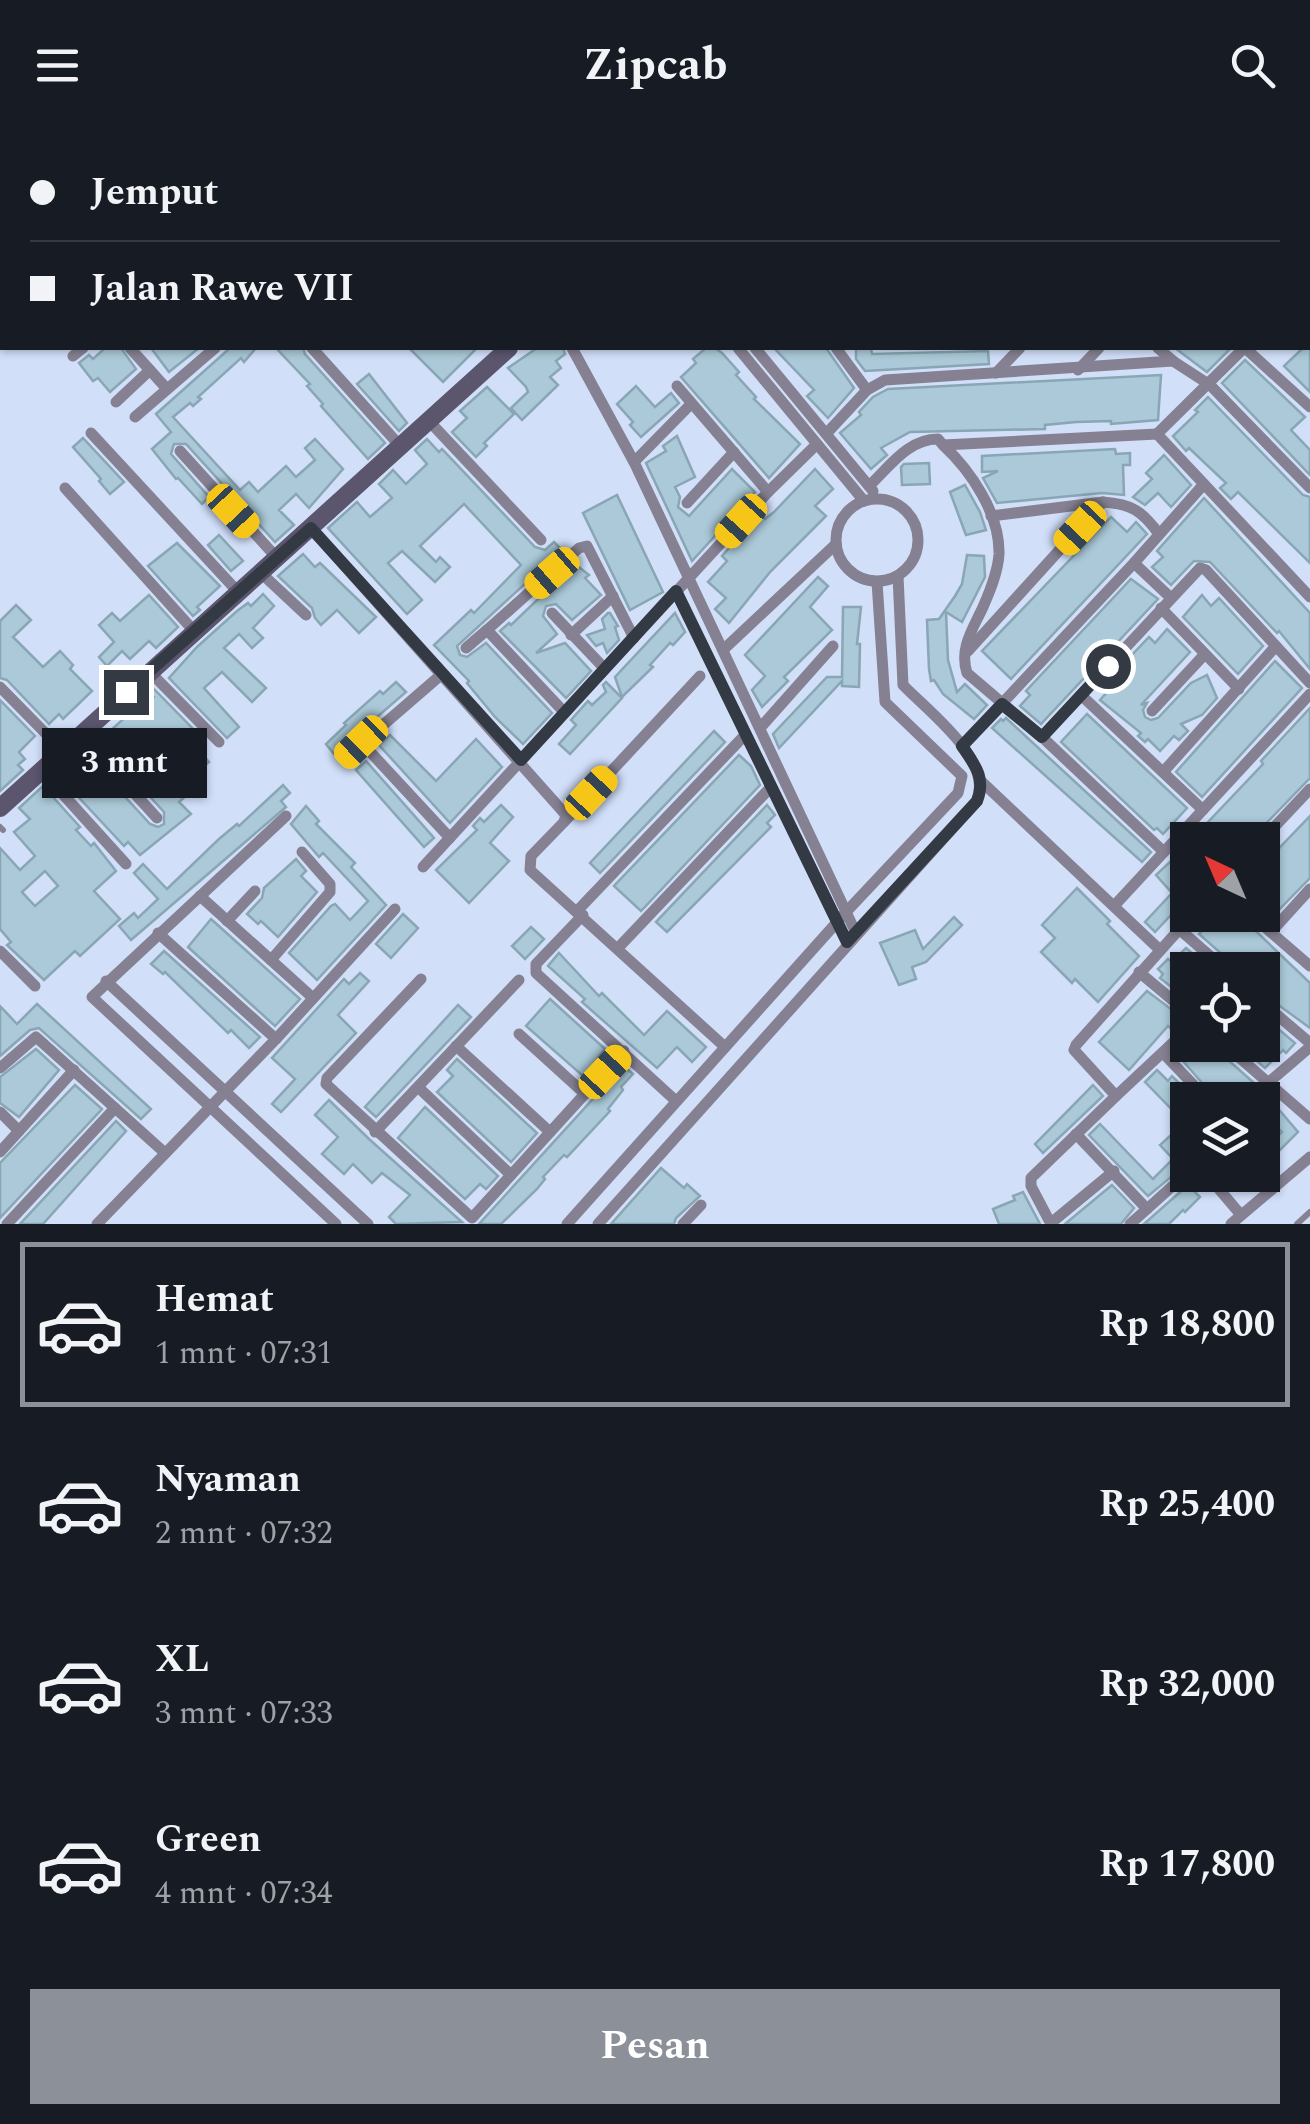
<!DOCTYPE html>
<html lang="id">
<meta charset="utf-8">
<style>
body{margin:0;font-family:Spectral,serif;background:#242831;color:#f1f3f6;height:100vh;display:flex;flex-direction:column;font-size:38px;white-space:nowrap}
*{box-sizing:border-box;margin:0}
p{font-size:32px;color:#9ea1a6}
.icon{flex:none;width:55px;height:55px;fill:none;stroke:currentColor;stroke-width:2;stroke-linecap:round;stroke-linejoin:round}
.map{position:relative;height:1094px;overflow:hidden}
.side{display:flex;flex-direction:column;background:#171b24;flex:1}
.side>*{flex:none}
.top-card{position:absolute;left:0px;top:0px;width:1310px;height:220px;box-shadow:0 2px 8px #0004;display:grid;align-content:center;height:220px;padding:0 30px;background:#171b24}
.needle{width:65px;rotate:316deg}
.buttons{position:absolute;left:1170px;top:692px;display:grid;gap:20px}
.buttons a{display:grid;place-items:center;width:110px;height:110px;border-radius:0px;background:#171b24;box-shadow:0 2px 8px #0004;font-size:50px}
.end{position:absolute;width:45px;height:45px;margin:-22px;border:12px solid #343a44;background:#fff;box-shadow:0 0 0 5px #fff}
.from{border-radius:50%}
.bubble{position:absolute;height:70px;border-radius:0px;background:#171b24;box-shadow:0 2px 8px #0004;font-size:32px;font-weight:700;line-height:70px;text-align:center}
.car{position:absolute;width:30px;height:60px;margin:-30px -15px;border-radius:12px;box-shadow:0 0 8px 2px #0007;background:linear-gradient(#f5c518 24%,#345 0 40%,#f5c518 0 76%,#345 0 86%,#f5c518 0)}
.top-card b{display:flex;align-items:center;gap:35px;height:95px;font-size:38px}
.top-card b+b{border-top:2px solid #363941}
.top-card i{width:25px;height:25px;background:#f1f3f6}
ul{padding:18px 0 0;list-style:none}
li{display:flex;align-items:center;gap:30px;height:165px;margin:0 20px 15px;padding:0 10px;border:5px solid transparent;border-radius:0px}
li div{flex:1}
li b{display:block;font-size:38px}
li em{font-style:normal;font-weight:700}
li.on{border-color:#8c9099}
li>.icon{width:90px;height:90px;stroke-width:1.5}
.button{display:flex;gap:20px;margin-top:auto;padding:20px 30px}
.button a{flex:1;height:115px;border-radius:0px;background:#8c9099;color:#fff;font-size:40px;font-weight:700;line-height:115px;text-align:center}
header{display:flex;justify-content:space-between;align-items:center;height:130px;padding:0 30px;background:#171b24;font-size:45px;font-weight:700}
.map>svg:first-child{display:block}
.building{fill:#abc9d8;stroke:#88a6b4;stroke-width:2.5;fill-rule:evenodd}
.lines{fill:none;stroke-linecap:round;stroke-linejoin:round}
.lane{stroke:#858192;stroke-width:6}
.street{stroke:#858192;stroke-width:11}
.secondary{stroke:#5b556e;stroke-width:18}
.route{stroke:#343a44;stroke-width:12}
</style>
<header><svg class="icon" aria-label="menu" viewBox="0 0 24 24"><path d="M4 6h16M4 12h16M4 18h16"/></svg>Zipcab<svg class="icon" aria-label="search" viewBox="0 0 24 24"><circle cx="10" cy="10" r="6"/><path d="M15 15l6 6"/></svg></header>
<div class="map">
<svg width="1310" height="1094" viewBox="0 0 1310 1094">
<rect width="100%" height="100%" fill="#d1dff9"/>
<g class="building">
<path d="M105,218h16l15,21 -26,23 -12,-14 -5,3 -14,-18 10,-8 4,4z"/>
<path d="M151,218h48l-30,24z"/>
<path d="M230,218h26l-12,14 -3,-4 -43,39 3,2 -8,7 -3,-3 -17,14 67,73 9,-8 9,10 28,-26 10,11 19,-17 -10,-12 10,-9 28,30 -34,39 -13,-14 -17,16 15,15 -19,17 -89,-98h-12l-3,10 38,43 -7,7 -24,-26 -2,1 -24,-30 19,-17 -15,-18z"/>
<path d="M276,218h27l2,6 80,89 -17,16 -47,-53 2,-2 -16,-18 3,-2z"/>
<path d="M409,218h68l-34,34z"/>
<path d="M537,218h26l2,6 -9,7 5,7 -11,9 8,8 -36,35 -11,-12 17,-16 -2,-5 -18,-19z"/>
<path d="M706,218h9l7,5 17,19 -3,3 20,22 -2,2 46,45 -31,34 -88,-101 15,-14 -3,-4z"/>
<path d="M774,218h52l28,40 -26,30 -21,-22 7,-6z"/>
<path d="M856,218h15l1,6 116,-3 1,13 -124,7 -9,-12z"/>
<path d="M1175,218h56l-24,24z"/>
<path d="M1303,218h7v44l-26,-26z"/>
<path d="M1245,230l60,57 -14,13 19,20v25l-88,-92z"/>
<path d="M369,244l38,49 -8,8 -42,-47z"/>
<path d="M1161,245l-3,45 -47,4v-3l-35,1 -31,3v4l-135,3 -29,16 6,7 -16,14 -31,-36 21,-18 -2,-3 14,-15 15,-8z"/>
<path d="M636,256l19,21 16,-14 8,10 -38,34 -11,-12 3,-3 -16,-18z"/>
<path d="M487,257l27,27 -30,29 3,3 -11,11 -24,-25 15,-14 -7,-7z"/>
<path d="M1208,267l95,98 7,2v66l-72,-71 -7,7 -11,-11 6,-5 -37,-35 -3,3 -13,-15 25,-24 -3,-2z"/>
<path d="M677,306l18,41 -20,10 5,10 -2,10 11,9 43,-47 23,23 -63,69 -46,-98 20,-12 -3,-5z"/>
<path d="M83,308l41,44 -14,12 -11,-13 2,-2 -28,-32z"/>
<path d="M427,309l12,13 3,-3 93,98 10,3 9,-8 8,8 -105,96 3,9 7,2 19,-14 66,70 -29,31 -28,-27 -28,-34 2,-2 -35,-36 37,-35 3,3 47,-48 -57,-61 -44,42 16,16 4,-5 10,10 -15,15 -33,-31 -14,12 34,37 -15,14 -79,-86 29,-26 13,15 22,-19 -13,-14 14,-14 13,14 21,-20 -12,-14z"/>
<path d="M1115,319l1,5 14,-1v12h-7l1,30 -22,-2 -105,10 -14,-25 15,-7 -16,1v-16z"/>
<path d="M1164,325l27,30 -20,22 -13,-14 -13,12 -12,-8 19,-18 -6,-6z"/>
<path d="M929,333l1,21 -28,1 -1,-18 3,-3z"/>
<path d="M815,339l18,20 -18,17 11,10 -56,56 -41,51 -14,-14 11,-11 -18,-16 19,-21 -5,-5 38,-42 5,5 9,-7z"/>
<path d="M965,355l15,27 6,18 -20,5 -16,-43z"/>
<path d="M617,365l46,97 -33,18 -47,-97z"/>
<path d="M1204,368l106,115v56l-31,-38 -2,2 -67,-71 -16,-1 -23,24 -19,-18 11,-10 -6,-6z"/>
<path d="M1111,387l16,15 9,-10 11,12 -136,145 -29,-28z"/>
<path d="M219,405l24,26 -12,10 -23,-26z"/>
<path d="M177,413l43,43 -23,21 3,3 -7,6 -45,-50z"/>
<path d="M303,424l12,13 5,-4 56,54 -17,16 -22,-23 -16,15 -6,-7 -3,-10 -34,-32z"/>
<path d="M967,425l17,1 1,21 -23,45 -16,-10 2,48 9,32 8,-8 22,21 -13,14 -31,-25 -9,-14 -3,1 -2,-12 -2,-49 12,-1 16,-23 7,-12z"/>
<path d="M575,434l14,11 -4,3 16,17 -29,25 -16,-16 -10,2 -3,10 14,18 -21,19 29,-10 26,28 -25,27 -66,-67 9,-8 2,2z"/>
<path d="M818,447l10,9 -18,21 22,23 -48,47 4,4 -26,26 -10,-17 13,-14 -20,-21z"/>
<path d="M1131,449l27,20 -117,125 -21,-18 10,-11 -4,-4z"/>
<path d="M263,464l11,12 -21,22 10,10 -11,10 -13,-14 -15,14 42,40 -14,14 -30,-30 -18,16 35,39 -12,11 -58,-60 28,-31 40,-36 11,-8 3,3z"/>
<path d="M149,465l29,32 -22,21 -7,-7 -19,18 -8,-8 -15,15 -8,-9 15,-15 -15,-17 13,-12 8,8z"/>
<path d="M1202,465l9,11 8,-8 44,48 -25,28 -55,-57z"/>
<path d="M16,475l15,15 -18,17 30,30 17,-16 13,14 -3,4 22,22 -29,28 -4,-5 -10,10 -42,-44 -7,-2v-57z"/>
<path d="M843,477h18l-4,37h3l-1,43 -17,-1v-5l-63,67 -6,-14 54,-57h15z"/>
<path d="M608,483h2l8,13 -3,1 4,13 -12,13 -4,-10 -7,3 -9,-11 18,-6 -3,-10z"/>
<path d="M675,483l10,19 -12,13 -3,-2 -20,22 3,2 -31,30 -7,-20z"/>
<path d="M1167,499l23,23 -49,53 6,-2 -4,7 2,7 6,3 7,-2 33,-35 16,-8 10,23 -15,17 -21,9 7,7 -9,9 -5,-4 -14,15 -12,-12 -3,3 -7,-6 3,-3 -41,-33 16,-18 -5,-5 38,-40 6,6z"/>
<path d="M1275,531l27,27 -100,109 -26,-25z"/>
<path d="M396,552l10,10 -72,62 -8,-10 20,-19 -2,-2 36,-32 3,3z"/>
<path d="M606,552l16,16 -52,56 -11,-10 17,-19 -5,-5 17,-19 4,4 14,-13 -3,-7z"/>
<path d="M152,557l44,45 -8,7 21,23 -18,16 7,7 -19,17 12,12 -51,41 -12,-13 -4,4 -66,-71 25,-24 67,73 8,3 6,-3v-12l-65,-71 32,-29 4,4 19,-19 -6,-6z"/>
<path d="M0,570l35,36 -16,16 6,7 -7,6 5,5 -23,21z"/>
<path d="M1310,578v70l-60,62h-59l72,-76 -2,-3z"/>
<path d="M1087,584l100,94 -24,26 -6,-6 -3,2 -93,-88z"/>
<path d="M1006,588l145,134 -9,10 -150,-134 9,-9 2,2z"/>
<path d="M714,601l11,11 -125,131 -10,-10z"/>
<path d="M390,605l46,46 40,-42 26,28 -52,56 -71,-78z"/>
<path d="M739,625l12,11 9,19 -119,126 -27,-25z"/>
<path d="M366,631l68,77 -10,9 -68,-77z"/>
<path d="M283,655l7,8 -9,8 5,6 -155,133 -12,-14 15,-13 4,5 20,-19 -24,-26 9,-9 24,25 52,-50 18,-15 2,2z"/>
<path d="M43,656l37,41 -4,3 15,16 3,-3 22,28 -22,20 26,28 -40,37 -5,-5 -31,29 -37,-35 4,-3 -11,-13v-81l20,22 15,-14 -21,-24 16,-13 -11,-11zM45,741l13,15 -23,20 -13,-14z"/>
<path d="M501,675l12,12 -23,26 19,18 -40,42 -33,-33 41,-40 -4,-4 7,-8 4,4z"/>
<path d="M767,675l8,10 -8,8 4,4 -104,105 -11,-10z"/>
<path d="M306,676l13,15 -3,3 39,39 -4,4 35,38 -69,75 -28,-27 42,-47 4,-2 15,16 18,-19 -45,-48 -4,4 -28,-33z"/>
<path d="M1310,686v62l-40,41 -8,-8v-10l5,-5 -5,-5v-25z"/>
<path d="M1188,715v62l-12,12 -5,-4 -16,17 -10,-10 27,-29 -16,-18z"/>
<path d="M296,729l10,12 -5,5 16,16 -39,45 -17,-16 -3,3 -11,-10 15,-16 2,-10z"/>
<path d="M1077,758l33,33 -3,3 32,32 -41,46 -23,-23 -3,4 -31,-31 14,-14 -13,-13z"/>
<path d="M403,784l15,14 -27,30 -15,-14z"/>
<path d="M1208,785h31l71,68v45l-48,-35v-23h-27l-3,-7 -33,-29 2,-2 -5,-5z"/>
<path d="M954,787l8,8 -36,37 -14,5 4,12 -17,6 -19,-42 35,-13 8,19z"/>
<path d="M211,789l89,80 -25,27 -87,-79z"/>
<path d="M531,797l13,12 -19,20 -13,-13z"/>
<path d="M1186,818l26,22h-24v30l-28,-22 3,-4 -5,-5 10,-10 4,3z"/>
<path d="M164,821l96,86 -11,11 -18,-18 -3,3 -63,-61 -2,2 -12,-10z"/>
<path d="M559,823l40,43 3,-3 42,42 23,-24 39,36 -14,15 -15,-15 -20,21 -75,-66 3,-3 -37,-33z"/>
<path d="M360,843l9,8 -31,34 18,18 -75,79 -9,-8 23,-25 -23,-21 72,-79 5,5z"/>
<path d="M1147,861l41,31v11l-5,-5 -10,2 -5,-4 -39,44 -30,-28z"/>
<path d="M550,869l55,50 -22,27 -57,-50z"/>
<path d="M37,874l114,105 -10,10 -102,-91 -9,2 -30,26v-50l17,18z"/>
<path d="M458,875l13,12 -95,100 -11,-10z"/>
<path d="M1262,885l33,28 -9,10 -3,-3 -18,18 -26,-23h23z"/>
<path d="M1184,915h32l3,7 34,30 -10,10 -5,-4 -11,12h-10l-41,-47z"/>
<path d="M36,919l23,21 -40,47 -19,-14v-26z"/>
<path d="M457,929l80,74 -26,29 -74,-70 16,-16 -6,-6z"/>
<path d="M623,936l10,8 -12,13 2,3 -15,19 2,2 -43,46 -3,-2 -21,22 2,2 -8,10 -36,35h-22z"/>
<path d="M1157,940l11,11 4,-5 8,8 -5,5 13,12v25l-43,-44z"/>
<path d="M75,955l27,24 -102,109v-55z"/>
<path d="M1093,955l10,11 -60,57 -8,-9z"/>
<path d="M1269,968l29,34 -22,22 -8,-8 14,-14 -15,-16 -5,5v-17z"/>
<path d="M329,970l40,39 93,83 -66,2 -7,-7 21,-22 -28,-22 -10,10 -19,-19 -9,10 -22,-20 16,-17 -23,-22z"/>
<path d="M425,977l73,69 -12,13 -6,-5 -15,15 -67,-61z"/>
<path d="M116,991l10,10 -83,93h-23z"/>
<path d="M1100,994l53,55 20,-20 -13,-14 11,-10 17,18v10l-40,33 -59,-61z"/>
<path d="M661,1038l23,20 3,-4 13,12 -24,22 -2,6h-63z"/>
<path d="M1112,1055l22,23 -13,16h-56z"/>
<path d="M1188,1055l12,12 -15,15 -2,-2 -14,14h-25z"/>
<path d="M1023,1062l17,32h-41l-6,-15 22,-9 -2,-4z"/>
</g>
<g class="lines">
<g class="lane">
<path d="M0,697l3,3"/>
<path d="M1297,1094l13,-12"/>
</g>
<g class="street">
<path d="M11,0l2,2"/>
<path d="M173,0l2,2"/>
<path d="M250,0l2,2"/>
<path d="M323,0l2,2"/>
<path d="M379,0l1,2"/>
<path d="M448,0l2,2"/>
<path d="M777,0l3,2"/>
<path d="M870,0l2,2"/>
<path d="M1019,0l2,2"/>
<path d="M1096,0l1,2"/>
<path d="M1266,0l2,2"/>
<path d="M22,2l3,-2"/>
<path d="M116,2l3,-2"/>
<path d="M200,2l3,-2"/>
<path d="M365,2l3,-2"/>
<path d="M993,2l3,-2"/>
<path d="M1136,2l2,-2"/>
<path d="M1225,2l2,-2"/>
<path d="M0,20l2,-2"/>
<path d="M1308,43l2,3"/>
<path d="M1308,65l2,-3"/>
<path d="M0,106l2,-2"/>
<path d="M1308,151l2,-3"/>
<path d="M1308,197l2,2"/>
<path d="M130,218l37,41"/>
<path d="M312,218l89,99"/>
<path d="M572,218l62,114 222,471"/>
<path d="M738,218l126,153"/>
<path d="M755,218l118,143"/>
<path d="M836,218l31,42"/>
<path d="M1158,218l15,13 37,24 100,103"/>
<path d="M1244,218l-87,86 153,163"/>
<path d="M1245,218l65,59"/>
<path d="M73,226l10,-8"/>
<path d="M1078,240l21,-22"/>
<path d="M996,243l24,-25"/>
<path d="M677,256l91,106"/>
<path d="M116,272l34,-32"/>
<path d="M135,287l80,-69"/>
<path d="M429,291l112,119"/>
<path d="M91,303l148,160"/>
<path d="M826,304l41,-44 18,-10 288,-19"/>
<path d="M943,315c28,26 57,69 56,109 -1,18 -9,37 -16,53 -10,22 -24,41 -16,66l75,64 122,115"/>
<path d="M180,321l97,107"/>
<path d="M634,332l57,-58"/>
<path d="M869,356c21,-20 39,-47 69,-47l5,6 214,-11"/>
<path d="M65,358l129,143"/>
<circle cx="877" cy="410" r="41"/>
<path d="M687,373l47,-51"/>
<path d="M991,386l112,-14c29,2 39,9 56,32"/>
<path d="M311,398l255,287 -2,7 -33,34 -1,14 195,177"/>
<path d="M1134,433l37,35"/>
<path d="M261,443l45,42"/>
<path d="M676,461l171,351"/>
<path d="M1161,478l78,81"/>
<path d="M552,483l53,56"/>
<path d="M571,505l42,-39"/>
<path d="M466,518l21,-18"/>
<path d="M723,520l113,-106"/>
<path d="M968,521l135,-149"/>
<path d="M149,541l70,71"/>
<path d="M0,557l62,63"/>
<path d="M1081,565l122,115"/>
<path d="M1152,581l52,-56"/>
<path d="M565,583l-78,-83 92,-82 8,-2 47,92"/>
<path d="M760,598l73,-82"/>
<path d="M80,604l77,84"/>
<path d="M1042,607l158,-169 6,2 104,113"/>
<path d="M361,612l89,96"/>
<path d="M962,616l172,-183 70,-79"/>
<path d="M346,627l96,-83"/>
<path d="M41,640l85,94"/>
<path d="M1164,641l112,-125"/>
<path d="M982,652l178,168"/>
<path d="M286,686l-194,181 244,227"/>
<path d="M564,692l136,-146"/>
<path d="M1262,710l48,-51"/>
<path d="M423,737l345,-375 49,-48"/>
<path d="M200,766l113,102"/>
<path d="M1114,776l196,-212"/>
<path d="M578,780l166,-174"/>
<path d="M583,785l-47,49v9l140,128"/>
<path d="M1251,785l59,51"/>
<path d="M227,791l28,-30"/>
<path d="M1179,799l47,41"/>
<path d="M1271,802l39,-43"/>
<path d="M158,803l118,106"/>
<path d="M618,818l152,-160"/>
<path d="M0,821l35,35"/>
<path d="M271,830l59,-68v-8l-28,-32"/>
<path d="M1139,842l49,41"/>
<path d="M421,849l-94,99 -1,6 146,134 152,-167"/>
<path d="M106,851l262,243"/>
<path d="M1262,872l48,41"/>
<path d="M519,904l66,60"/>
<path d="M1225,915l85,74"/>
<path d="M456,916l94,86"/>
<path d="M1163,923l45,47"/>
<path d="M0,938l36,-31 129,116"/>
<path d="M418,957l93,88"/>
<path d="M1116,966l63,-59"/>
<path d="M1248,970l62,-53"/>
<path d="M0,982l19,19"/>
<path d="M375,1002l144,-152"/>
<path d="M1076,1004l71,75 -17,15"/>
<path d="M0,1022l74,-82"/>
<path d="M1207,1045l34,40"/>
<path d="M1147,1079l41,-37"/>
<path d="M1051,1093l63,-52"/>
<path d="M7,1094l108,-116"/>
<path d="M97,1094l179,-185 119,-130"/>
<path d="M567,1094l280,-313 111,-118 4,-17 -77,-74 -8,-120"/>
<path d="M598,1094l379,-423c16,-42 -47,-88 -74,-116l-5,-109"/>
<path d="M683,1094l18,-19"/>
<path d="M1051,1094l-20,-38v-8l85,-82 -42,-46 2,-5 116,-130"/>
<path d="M1231,1094l79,-67"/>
</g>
<g class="secondary">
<path d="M748,2l3,-2"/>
<path d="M0,678l509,-460"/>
</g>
</g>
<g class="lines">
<path class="route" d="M126,562l185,-164 210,232 155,-169 171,351 130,-141c9,-23 -2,-36 -15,-55l40,-42 40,33 66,-71"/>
</g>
</svg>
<div class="buttons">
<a><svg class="needle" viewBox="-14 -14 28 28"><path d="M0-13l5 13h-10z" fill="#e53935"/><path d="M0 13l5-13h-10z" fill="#9ea1a6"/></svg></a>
<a><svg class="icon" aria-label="locate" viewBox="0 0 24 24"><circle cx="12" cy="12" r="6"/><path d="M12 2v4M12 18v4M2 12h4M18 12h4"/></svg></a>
<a><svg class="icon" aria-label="layers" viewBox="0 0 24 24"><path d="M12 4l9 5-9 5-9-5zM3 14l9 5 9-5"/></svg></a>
</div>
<i class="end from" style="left:1108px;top:536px"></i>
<i class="end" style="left:126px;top:562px"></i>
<div class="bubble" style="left:42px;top:598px;width:165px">3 mnt</div>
<i class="car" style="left:233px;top:381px;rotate:137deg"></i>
<i class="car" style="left:741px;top:391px;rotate:222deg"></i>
<i class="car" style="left:1080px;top:398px;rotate:223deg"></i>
<i class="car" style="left:552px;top:443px;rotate:229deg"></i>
<i class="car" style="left:361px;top:612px;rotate:226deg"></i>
<i class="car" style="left:591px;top:663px;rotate:43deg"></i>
<i class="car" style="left:605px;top:942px;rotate:43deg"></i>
<div class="top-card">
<b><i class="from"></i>Jemput</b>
<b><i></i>Jalan Rawe VII</b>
</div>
</div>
<section class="side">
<ul>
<li class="on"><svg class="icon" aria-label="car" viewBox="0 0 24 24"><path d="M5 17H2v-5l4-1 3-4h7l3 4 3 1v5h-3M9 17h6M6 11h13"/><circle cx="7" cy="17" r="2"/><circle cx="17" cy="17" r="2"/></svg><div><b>Hemat</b><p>1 mnt · 07:31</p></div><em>Rp 18,800</em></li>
<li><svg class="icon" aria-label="car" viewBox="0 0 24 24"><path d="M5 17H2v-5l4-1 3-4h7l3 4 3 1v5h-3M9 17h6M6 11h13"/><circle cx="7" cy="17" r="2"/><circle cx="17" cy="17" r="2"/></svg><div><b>Nyaman</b><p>2 mnt · 07:32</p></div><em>Rp 25,400</em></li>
<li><svg class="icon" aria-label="car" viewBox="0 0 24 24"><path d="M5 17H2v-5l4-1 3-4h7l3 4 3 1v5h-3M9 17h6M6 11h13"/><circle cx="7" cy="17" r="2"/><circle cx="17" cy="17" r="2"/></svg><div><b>XL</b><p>3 mnt · 07:33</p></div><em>Rp 32,000</em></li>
<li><svg class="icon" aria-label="car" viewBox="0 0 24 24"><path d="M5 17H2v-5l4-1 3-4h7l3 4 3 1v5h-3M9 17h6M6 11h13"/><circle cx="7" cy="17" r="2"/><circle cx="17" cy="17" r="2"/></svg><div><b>Green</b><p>4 mnt · 07:34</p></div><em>Rp 17,800</em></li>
</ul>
<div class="button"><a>Pesan</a></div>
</section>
